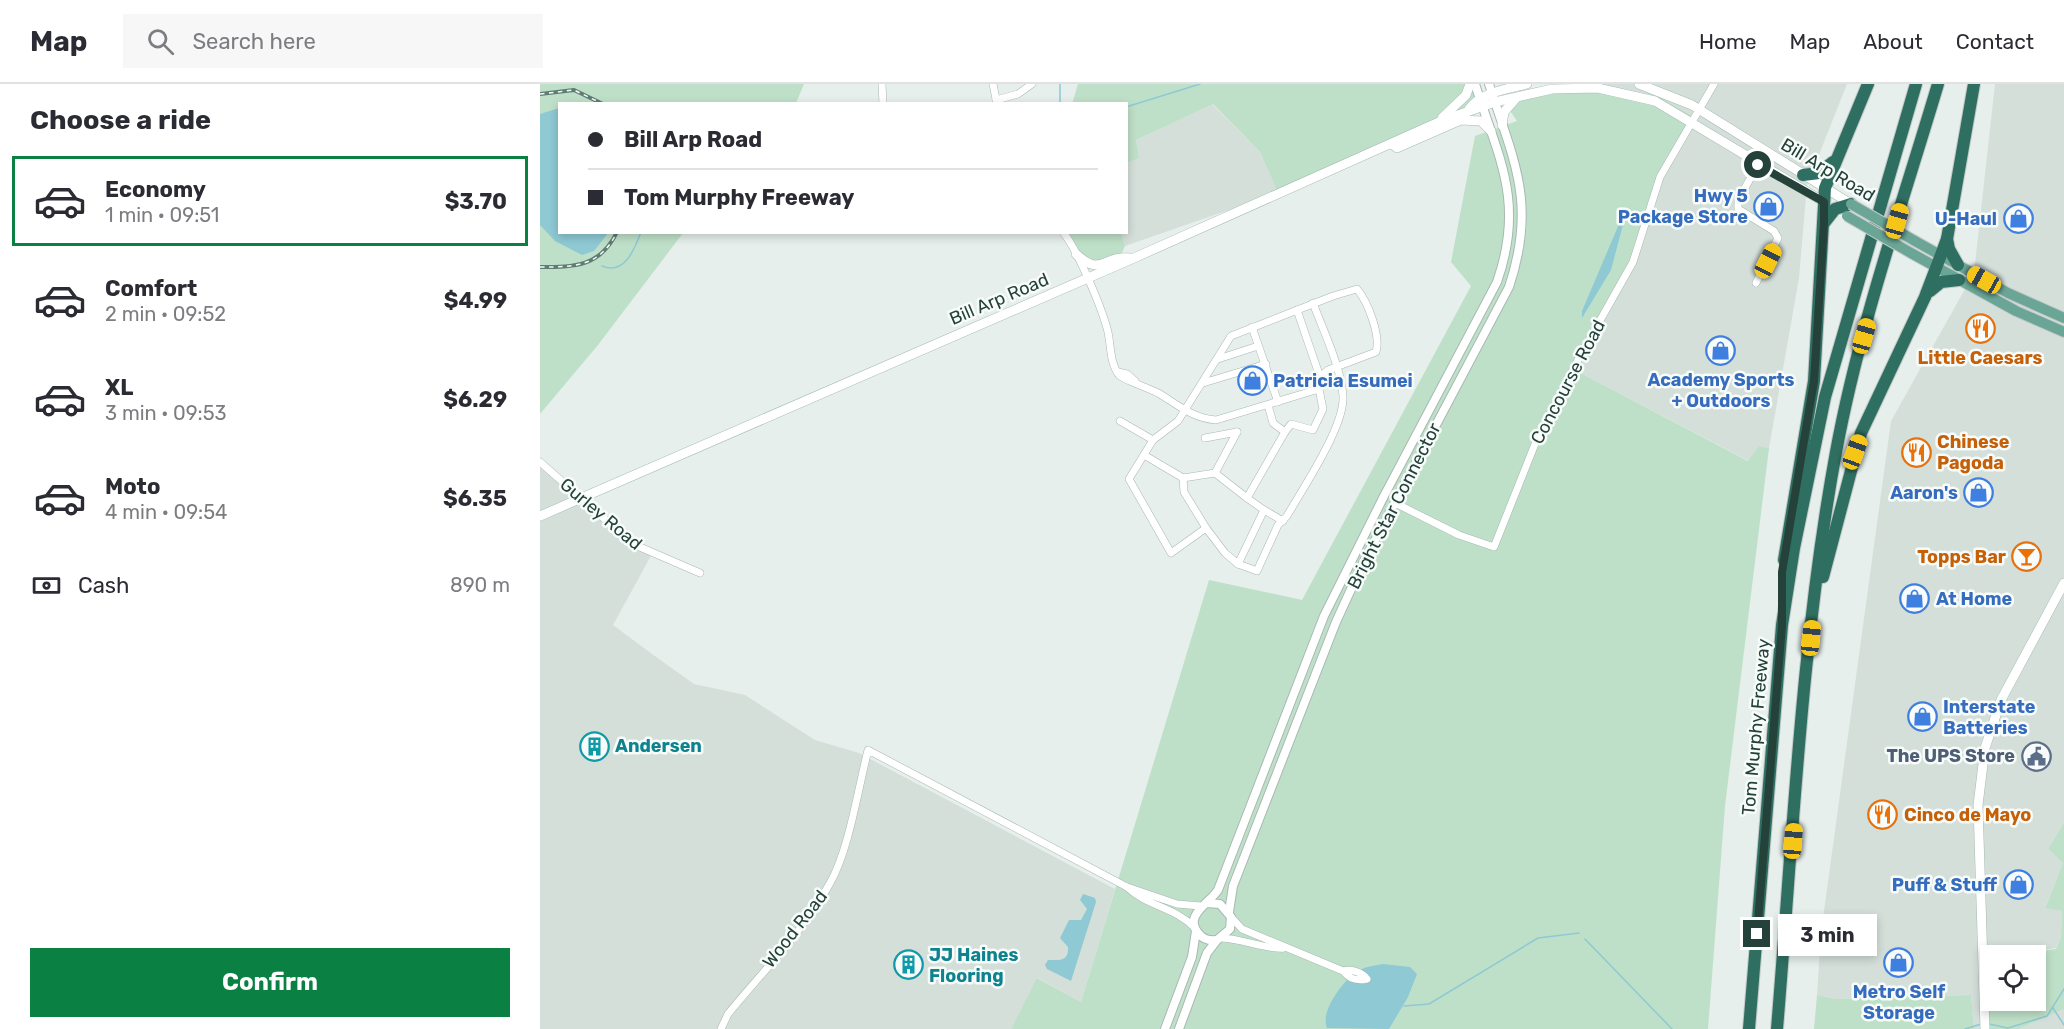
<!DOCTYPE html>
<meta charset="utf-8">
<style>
body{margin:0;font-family:Rubik,sans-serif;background:#f7f7f7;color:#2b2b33;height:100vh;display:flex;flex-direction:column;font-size:22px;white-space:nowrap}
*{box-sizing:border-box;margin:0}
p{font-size:20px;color:#7c7c81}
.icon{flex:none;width:33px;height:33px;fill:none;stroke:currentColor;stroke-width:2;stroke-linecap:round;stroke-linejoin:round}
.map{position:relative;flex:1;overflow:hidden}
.drawer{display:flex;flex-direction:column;background:#fff;width:540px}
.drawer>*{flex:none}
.guide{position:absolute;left:18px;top:18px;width:570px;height:132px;border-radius:0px;box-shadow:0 3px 9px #0003;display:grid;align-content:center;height:132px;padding:0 30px;background:#fff}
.tools{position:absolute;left:1440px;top:861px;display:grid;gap:12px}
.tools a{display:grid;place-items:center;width:66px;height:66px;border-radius:0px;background:#fff;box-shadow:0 3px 9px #0003;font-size:30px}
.end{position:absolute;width:27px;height:27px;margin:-14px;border:8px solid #24423a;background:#fff;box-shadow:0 0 0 3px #fff}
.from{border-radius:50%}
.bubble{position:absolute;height:42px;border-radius:0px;background:#fff;box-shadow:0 3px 9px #0003;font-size:20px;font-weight:700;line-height:42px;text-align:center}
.car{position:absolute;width:18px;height:36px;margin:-18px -9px;border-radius:8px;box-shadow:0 0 4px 2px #0007;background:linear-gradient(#f5c518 24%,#345 0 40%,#f5c518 0 76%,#345 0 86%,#f5c518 0)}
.guide b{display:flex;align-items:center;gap:21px;height:57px;font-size:22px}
.guide b+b{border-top:2px solid #e1e1e2}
.guide i{width:15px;height:15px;background:#2b2b33}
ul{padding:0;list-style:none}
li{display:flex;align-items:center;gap:18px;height:90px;margin:0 12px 9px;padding:0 18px;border:3px solid transparent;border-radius:0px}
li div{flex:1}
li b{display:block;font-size:22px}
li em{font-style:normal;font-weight:700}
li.active{border-color:#0b8043}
li>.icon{width:54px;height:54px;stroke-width:1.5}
h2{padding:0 30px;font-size:27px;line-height:72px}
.pay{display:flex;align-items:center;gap:15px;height:66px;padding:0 30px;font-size:22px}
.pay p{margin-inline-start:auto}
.action{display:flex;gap:12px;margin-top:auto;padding:12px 30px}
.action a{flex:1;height:69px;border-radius:0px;background:#0b8043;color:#fff;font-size:24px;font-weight:700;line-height:69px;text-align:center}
header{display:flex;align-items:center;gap:36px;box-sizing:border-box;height:84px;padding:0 30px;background:#fff;border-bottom:2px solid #e1e1e2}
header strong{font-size:28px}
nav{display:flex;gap:33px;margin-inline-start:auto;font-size:21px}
.search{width:420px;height:54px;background:#f7f7f7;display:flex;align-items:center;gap:15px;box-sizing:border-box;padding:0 21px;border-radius:0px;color:#7c7c81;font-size:22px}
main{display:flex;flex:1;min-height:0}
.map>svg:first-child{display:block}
.built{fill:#d4dfda}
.green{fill:#bfe0c8}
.water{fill:#8ec9d4}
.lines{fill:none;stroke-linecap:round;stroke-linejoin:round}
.stream{stroke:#8ec9d4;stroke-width:1.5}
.minor-casing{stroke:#a8b8b2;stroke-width:8}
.tertiary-casing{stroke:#a8b8b2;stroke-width:10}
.secondary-casing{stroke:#a4bbb3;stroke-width:10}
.primary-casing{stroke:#c2cac8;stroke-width:12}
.motorway-casing{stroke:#c2cac8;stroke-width:14}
.minor{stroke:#fff;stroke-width:7}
.tertiary{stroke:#fff;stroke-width:8}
.secondary{stroke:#fff;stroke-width:9}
.primary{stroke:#6aa596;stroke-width:10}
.motorway{stroke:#2f6f62;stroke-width:12}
.rail-casing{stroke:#5f7d75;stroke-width:4}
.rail{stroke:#f7fbf9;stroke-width:1.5;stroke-dasharray:4.5;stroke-linecap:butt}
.primary-bridge-casing{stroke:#c2cac8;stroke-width:12;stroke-linecap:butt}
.primary-bridge{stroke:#6aa596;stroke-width:10}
.route{stroke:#24423a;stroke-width:8}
.labels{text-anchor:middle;stroke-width:5;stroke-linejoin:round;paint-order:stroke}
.street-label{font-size:18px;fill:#24423a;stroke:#f7fbf9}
.shop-label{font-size:18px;font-weight:bold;fill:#366cbe;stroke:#f7fbf9;text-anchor:end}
.food-label{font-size:18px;font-weight:bold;fill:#c56008;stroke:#f7fbf9;text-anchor:start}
.culture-label{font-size:18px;font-weight:bold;fill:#0d838f;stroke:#f7fbf9;text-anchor:start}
.service-label{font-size:18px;font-weight:bold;fill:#4e5e75;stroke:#f7fbf9;text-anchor:end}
</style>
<header>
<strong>Map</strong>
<div class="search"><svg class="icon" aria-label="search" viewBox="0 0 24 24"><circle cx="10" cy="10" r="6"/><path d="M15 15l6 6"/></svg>Search here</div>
<nav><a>Home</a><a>Map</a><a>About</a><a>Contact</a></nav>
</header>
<main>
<section class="drawer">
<h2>Choose a ride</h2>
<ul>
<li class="active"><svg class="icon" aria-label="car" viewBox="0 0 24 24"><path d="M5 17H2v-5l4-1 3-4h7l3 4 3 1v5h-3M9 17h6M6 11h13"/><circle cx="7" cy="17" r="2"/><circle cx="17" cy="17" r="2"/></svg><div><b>Economy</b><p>1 min · 09:51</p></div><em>$3.70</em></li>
<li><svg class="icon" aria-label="car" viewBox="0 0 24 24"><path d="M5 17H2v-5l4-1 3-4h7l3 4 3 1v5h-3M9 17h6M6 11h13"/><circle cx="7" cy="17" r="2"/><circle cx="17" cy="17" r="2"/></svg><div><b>Comfort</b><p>2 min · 09:52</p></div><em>$4.99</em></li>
<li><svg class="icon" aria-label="car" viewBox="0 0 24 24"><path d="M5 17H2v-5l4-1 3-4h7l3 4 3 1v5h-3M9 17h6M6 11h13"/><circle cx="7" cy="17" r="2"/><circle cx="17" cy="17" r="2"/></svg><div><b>XL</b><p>3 min · 09:53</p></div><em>$6.29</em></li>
<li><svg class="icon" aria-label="car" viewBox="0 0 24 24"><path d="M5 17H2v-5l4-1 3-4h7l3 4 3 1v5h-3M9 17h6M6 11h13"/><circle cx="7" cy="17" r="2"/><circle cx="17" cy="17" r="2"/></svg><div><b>Moto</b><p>4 min · 09:54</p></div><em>$6.35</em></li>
</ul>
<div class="pay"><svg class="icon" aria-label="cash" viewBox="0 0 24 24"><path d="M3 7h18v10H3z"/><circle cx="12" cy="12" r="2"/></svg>Cash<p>890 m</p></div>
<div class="action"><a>Confirm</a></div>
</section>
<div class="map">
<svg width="1524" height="945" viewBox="0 0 1524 945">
<rect width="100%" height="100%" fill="#e6efeb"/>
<g class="built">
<path d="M1054,0h253l-40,101 -8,93 -30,170 -10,-2 -10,15 -176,-92z"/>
<path d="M1455,0h69v738l-16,27 15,14 -18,44 17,4 -1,26 -5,11 -45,7 -21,1v12h-7l2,61h-11l-3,-34 -135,4 -19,-4 4,-62 70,-512 83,-148z"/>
<path d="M672,20l48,48 18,41 -153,53 -4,-13 5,-1 1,-69 11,-5 -2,-18z"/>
<path d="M0,379l62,55 50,36 -39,71 39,29 42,30 51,11 70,45 44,13 256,136 -34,113 -43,-24 -27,51h-471z"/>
<path d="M1524,925v20h-45z"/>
</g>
<g class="green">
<path d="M0,0h264l-8,19 -236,1v128l123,1 -85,112 -58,69z"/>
<path d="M538,0h397l5,15 -11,10 -191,84 -18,-41 -47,-48 -77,36 3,18 -12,5 -1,-59h-54z"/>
<path d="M1032,0h22l64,12 34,20 -32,61 -27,85 -60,107 175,92 11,-15 10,2 -44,358 -17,223h-697l26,-51 44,24 128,-422 93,20 169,-314 -20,-24 24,-126 42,-15 -17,-25z"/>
<path d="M523,149h58l4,13 -5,11 -33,8z"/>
<path d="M1524,738v187l-45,20h-34l-2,-61h7v32h46v-44l-25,-1 45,-6 5,-12 1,-26 -17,-3 18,-45 -15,-14z"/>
<path d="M1277,911l19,4 135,-4 3,34h-160z"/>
</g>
<g class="water">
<path d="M19,24l1,124 48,1 -14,18 -12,4 -27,-14 -15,-16v-111z"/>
<path d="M1084,137l-13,49 -29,48v-7l37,-87z"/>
<path d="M543,810l12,4 1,4 -25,79 -24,-12 -2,-4 3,-5c11,0 21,2 20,-13l-8,-9 9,-18h12l6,-11 -7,-9z"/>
<path d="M843,880l27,3 7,7 -9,23 -19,32 -62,-1c-7,-16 14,-43 25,-53 9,-8 20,-9 31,-11z"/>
</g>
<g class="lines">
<g class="stream">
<path d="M520,0v20"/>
<path d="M586,23l74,-23"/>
<path d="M62,182c22,9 32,-15 39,-34"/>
<path d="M1045,855l87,90"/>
<path d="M864,922l25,-2 109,-66 41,-5"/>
<path d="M1513,924l11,17"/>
<path d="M1449,940l19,4 39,-12 17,-27"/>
<path d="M1425,945l16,-5"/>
</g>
<defs>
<g id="minor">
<path d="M342,0l1,20"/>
<path d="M453,0l4,20"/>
<path d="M456,16l22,-6 14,-10"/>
<path d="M523,148c15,19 39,76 45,100 3,15 2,31 11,43 4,5 31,13 41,19 19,12 33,24 56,26l103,-31 1,-12 8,-7 48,-18c5,-16 -8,-50 -19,-63l-24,7 -102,40 -53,85 -25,19 -24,39 42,74 35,-25 19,25 13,11 26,-54 -17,-12 38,-66 -12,-9 -5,-18"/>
<path d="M1216,199l22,-45 -4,-7 -36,-22v-9l20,-35"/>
<path d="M757,226l23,67"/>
<path d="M712,243l26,75"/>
<path d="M678,275l40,-13"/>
<path d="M578,288l9,2 8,7"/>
<path d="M663,299l63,-19"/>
<path d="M580,337l33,19"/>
<path d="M745,348l6,-8 22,6 10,-21 -4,-20"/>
<path d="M665,354l32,-6"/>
<path d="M604,371l39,23 32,-5 22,-41"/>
<path d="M0,378l93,82 67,29"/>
<path d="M675,389l32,25"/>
<path d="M643,394l1,14 22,36"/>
<path d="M855,419l64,32 35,12 43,-108 43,-83 53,-94 27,-85 54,-93"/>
<path d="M724,426l19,11"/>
<path d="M698,480l19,7 21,-46 9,-9c16,-28 58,-90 56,-120 -2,-29 -20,-66 -30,-93"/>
<path d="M691,833l11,12 101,42c6,8 15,10 24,8 -5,-7 -16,-10 -24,-8"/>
<path d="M655,844c-22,-22 -47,-21 -68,-41l50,17 24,2"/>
<path d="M682,854c20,1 47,12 62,10"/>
<path d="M181,945l7,-15c34,-42 76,-83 102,-131 19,-33 28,-94 38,-133l259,137"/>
</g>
<g id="tertiary">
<path d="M667,819l13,1 11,13 -1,12 -13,11c-7,1 -13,0 -18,-6 -17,-18 11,-31 19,-44l106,-274 60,-120 113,-214c28,-80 2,-123 -22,-198"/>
<path d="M689,828l4,-26 103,-264 27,-59 146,-276c28,-84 5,-125 -20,-203"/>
<path d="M625,945l27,-72 4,-26"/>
<path d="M639,945l28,-76 10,-13"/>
</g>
<g id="secondary">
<path d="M1099,0l53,21 159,99"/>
<path d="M929,25c13,-17 38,-20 58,-25"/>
<path d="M902,34l24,-23 4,-11"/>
<path d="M962,41l2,-13 13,-15"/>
<path d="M853,61l4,3 64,-28 20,1 10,10"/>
<path d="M536,170c26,24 26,1 55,4"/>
<path d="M0,432l594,-258 307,-137 54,-19 57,-13 46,-1 57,13 169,101"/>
<path d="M1445,945l-7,-224 7,-57 16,-48 63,-117"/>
</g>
<g id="primary">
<path d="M1375,157l93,52 56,25"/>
<path d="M1371,169l105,58 48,21"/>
</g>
<g id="motorway">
<path d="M1263,91l16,-2 14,-11"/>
<path d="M1284,139l11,-14 16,-5"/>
<path d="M1407,155l2,10 9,16"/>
<path d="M1390,207l11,-9 18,-2"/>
<path d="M1244,476l30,-179 11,-193 43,-104"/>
<path d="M1283,493l38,-144 64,-136 22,-58 27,-155"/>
<path d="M1209,945l33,-404 12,-77 31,-151 91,-313"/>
<path d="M1237,945c16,-192 24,-387 59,-577 23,-125 66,-247 102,-368"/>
</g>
</defs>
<use href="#minor" class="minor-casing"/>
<use href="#tertiary" class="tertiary-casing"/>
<use href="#secondary" class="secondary-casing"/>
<use href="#primary" class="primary-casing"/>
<use href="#motorway" class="motorway-casing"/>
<use href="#minor" class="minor"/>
<use href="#tertiary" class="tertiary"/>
<use href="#secondary" class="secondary"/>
<use href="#primary" class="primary"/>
<use href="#motorway" class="motorway"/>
<defs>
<g id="rail">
<path d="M0,10l34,-4 29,14"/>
<path d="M0,183c35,0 60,0 77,-35"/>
</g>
</defs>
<use href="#rail" class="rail-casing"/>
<use href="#rail" class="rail"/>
<defs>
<g id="primary-bridge">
<path d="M1311,120l64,37"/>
<path d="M1307,132l64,37"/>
</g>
</defs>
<use href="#primary-bridge" class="primary-bridge-casing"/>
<use href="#primary-bridge" class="primary-bridge"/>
</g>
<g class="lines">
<path class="route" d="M1217,850l25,-309v-53l32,-191 10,-158v-21l-66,-37"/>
</g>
<defs>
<symbol id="shop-ring" viewBox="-11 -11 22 22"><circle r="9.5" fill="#f7fbf9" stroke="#3f7fe0" stroke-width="1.5"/><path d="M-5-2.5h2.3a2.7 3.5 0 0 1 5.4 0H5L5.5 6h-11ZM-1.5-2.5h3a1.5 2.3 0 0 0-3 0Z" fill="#3f7fe0"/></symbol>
<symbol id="restaurant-ring" viewBox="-11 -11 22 22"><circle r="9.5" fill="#f7fbf9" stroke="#e8710a" stroke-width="1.5"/><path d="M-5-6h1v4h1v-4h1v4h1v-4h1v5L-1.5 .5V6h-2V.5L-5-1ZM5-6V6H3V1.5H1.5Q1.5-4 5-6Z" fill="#e8710a"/></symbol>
<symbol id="bar-ring" viewBox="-11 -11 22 22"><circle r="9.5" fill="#f7fbf9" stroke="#e8710a" stroke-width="1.5"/><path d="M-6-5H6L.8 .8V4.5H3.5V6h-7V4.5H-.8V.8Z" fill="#e8710a"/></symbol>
<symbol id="building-ring" viewBox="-11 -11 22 22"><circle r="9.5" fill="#f7fbf9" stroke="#0f9aa8" stroke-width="1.5"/><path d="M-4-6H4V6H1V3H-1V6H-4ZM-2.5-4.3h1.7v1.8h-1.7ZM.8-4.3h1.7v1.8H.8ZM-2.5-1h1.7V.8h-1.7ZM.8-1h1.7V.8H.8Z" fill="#0f9aa8"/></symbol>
<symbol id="civic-ring" viewBox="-11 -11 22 22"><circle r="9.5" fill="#f7fbf9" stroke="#5c6f8a" stroke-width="1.5"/><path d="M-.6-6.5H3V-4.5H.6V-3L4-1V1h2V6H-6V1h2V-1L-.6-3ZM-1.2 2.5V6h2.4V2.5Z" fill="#5c6f8a"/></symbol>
</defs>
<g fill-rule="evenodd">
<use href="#shop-ring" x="1212" y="106" width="33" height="33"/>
<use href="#shop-ring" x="1462" y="118" width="33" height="33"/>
<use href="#restaurant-ring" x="1424" y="228" width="33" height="33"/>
<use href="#shop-ring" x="1164" y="250" width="33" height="33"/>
<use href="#shop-ring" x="696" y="280" width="33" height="33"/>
<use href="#restaurant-ring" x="1360" y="352" width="33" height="33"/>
<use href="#shop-ring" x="1422" y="392" width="33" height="33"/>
<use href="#bar-ring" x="1470" y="456" width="33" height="33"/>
<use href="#shop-ring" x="1358" y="498" width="33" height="33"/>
<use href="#shop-ring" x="1366" y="616" width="33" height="33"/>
<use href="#building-ring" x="38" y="646" width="33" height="33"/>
<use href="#civic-ring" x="1480" y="656" width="33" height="33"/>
<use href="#restaurant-ring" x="1326" y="714" width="33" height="33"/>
<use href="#shop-ring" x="1462" y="784" width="33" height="33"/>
<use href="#shop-ring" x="1342" y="862" width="33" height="33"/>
<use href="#building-ring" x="352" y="864" width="33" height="33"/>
</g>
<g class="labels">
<g class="street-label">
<text transform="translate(1288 86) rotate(31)" y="6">Bill Arp Road</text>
<text transform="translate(459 215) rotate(-23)" y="6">Bill Arp Road</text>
<text transform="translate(1028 298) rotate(-62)" y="6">Concourse Road</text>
<text transform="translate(854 422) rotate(-63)" y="6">Bright Star Connector</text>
<text transform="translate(61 430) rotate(40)" y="6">Gurley Road</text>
<text transform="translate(1216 643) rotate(-85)" y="6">Tom Murphy Freeway</text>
<text transform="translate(255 845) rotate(-52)" y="6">Wood Road</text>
</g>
<g class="shop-label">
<text x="1208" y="118">Hwy 5<tspan x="1208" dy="21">Package Store</tspan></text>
<text x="1457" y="141">U-Haul</text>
<text x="1181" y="302" text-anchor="middle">Academy Sports<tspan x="1181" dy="21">+ Outdoors</tspan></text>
<text x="733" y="303" text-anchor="start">Patricia Esumei</text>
<text x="1418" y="415">Aaron's</text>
<text x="1396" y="521" text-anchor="start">At Home</text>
<text x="1403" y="629" text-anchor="start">Interstate<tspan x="1403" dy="21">Batteries</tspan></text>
<text x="1457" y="807">Puff &amp; Stuff</text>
<text x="1359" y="914" text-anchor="middle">Metro Self<tspan x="1359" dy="21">Storage</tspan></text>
</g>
<g class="food-label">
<text x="1440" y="280" text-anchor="middle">Little Caesars</text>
<text x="1397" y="364">Chinese<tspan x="1397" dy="21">Pagoda</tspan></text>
<text x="1466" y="479" text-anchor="end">Topps Bar</text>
<text x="1364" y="737">Cinco de Mayo</text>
</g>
<g class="culture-label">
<text x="75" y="668">Andersen</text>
<text x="389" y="877">JJ Haines<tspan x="389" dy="21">Flooring</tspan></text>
</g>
<g class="service-label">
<text x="1475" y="678">The UPS Store</text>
</g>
</g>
</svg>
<div class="tools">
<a><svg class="icon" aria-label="locate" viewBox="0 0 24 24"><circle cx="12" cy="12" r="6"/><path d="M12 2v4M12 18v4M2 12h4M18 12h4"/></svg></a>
</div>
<i class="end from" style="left:1218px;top:81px"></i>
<i class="end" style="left:1217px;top:850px"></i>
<div class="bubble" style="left:1238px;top:830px;width:99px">3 min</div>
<i class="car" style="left:1357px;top:137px;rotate:16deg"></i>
<i class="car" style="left:1228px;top:177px;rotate:27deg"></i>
<i class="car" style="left:1444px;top:196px;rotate:299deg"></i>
<i class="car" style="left:1324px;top:252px;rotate:16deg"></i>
<i class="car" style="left:1315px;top:368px;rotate:20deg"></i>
<i class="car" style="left:1271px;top:554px;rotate:6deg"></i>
<i class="car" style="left:1253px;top:757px;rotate:5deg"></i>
<div class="guide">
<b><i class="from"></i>Bill Arp Road</b>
<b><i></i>Tom Murphy Freeway</b>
</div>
</div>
</main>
